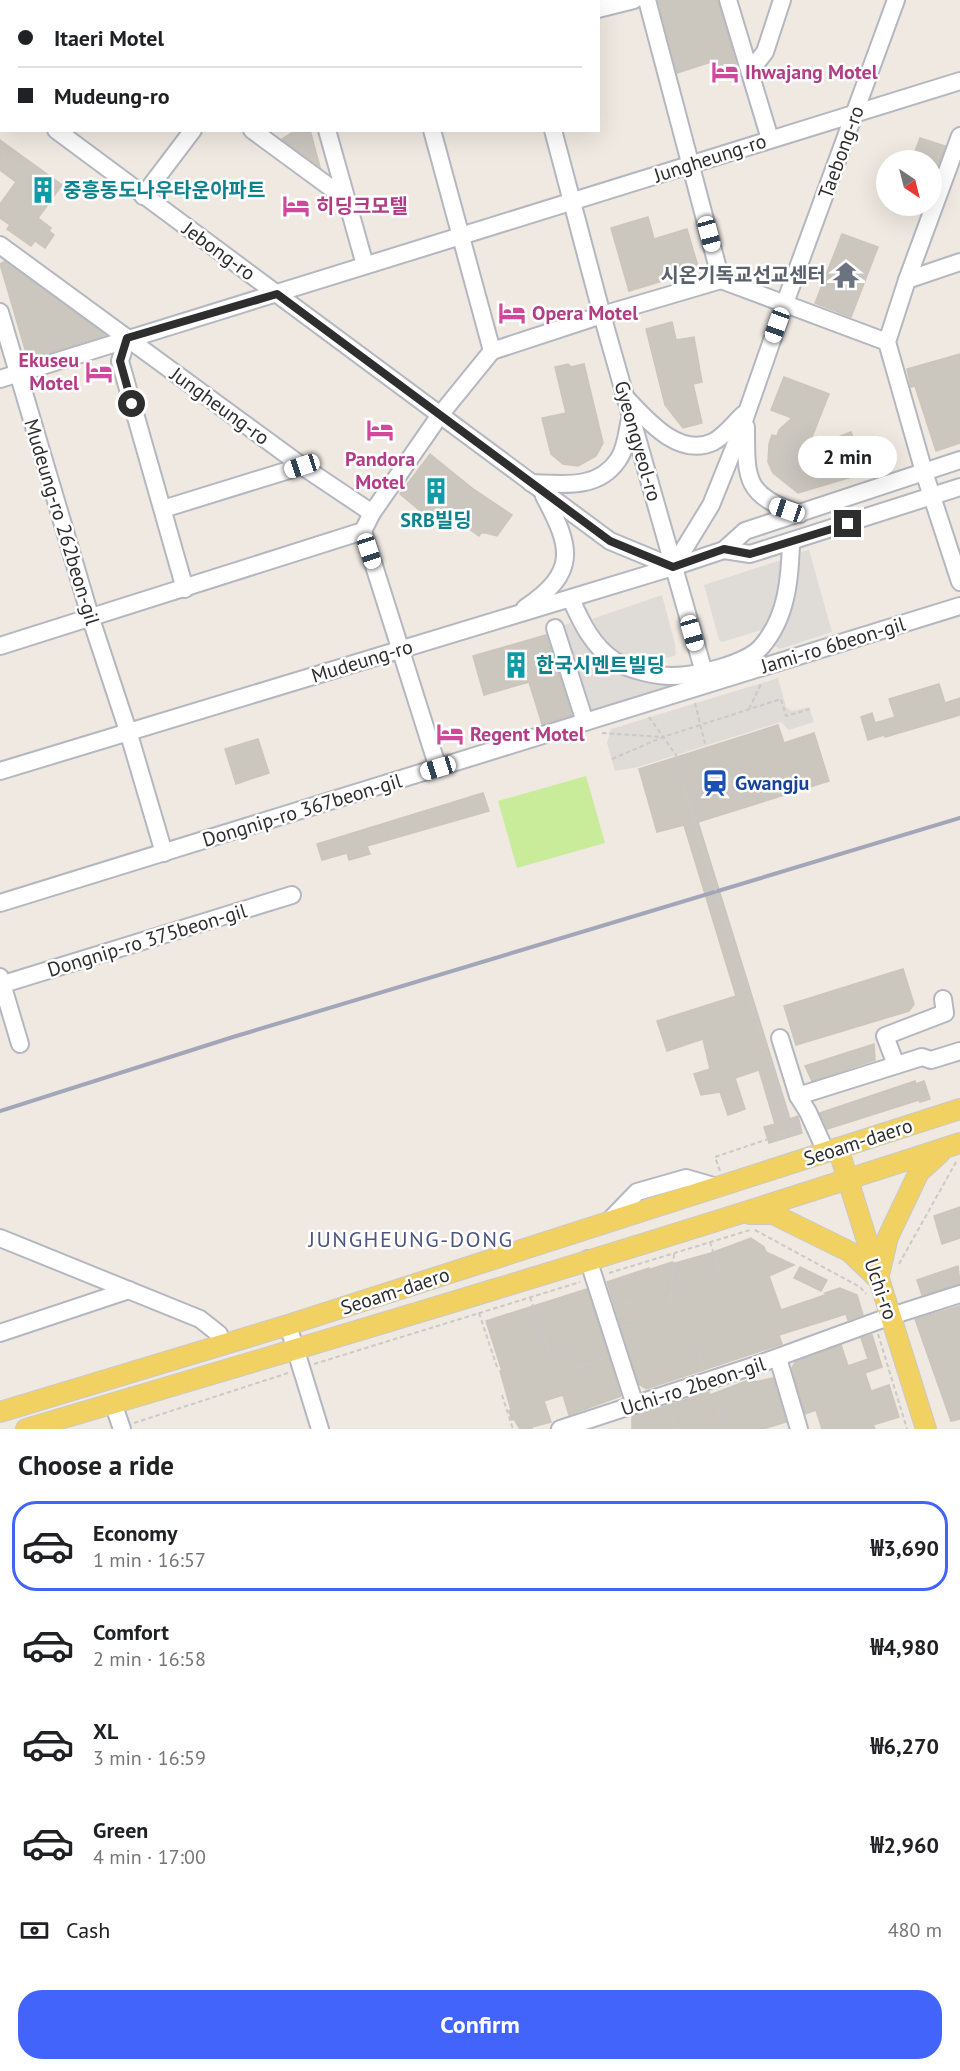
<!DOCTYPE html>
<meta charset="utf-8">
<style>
body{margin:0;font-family:"PT Sans","Noto Sans KR",sans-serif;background:#f2f2f2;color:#202124;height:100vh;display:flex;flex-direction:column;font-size:22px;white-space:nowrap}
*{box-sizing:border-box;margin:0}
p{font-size:20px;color:#757577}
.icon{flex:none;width:33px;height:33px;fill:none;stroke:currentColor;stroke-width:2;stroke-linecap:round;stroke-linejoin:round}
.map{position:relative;height:1429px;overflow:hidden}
.side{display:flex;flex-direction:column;background:#fff;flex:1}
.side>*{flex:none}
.hud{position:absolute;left:0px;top:0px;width:600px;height:132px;box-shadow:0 6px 24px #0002;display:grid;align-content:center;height:132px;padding:0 18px;background:#fff}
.needle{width:39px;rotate:145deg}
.controls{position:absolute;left:876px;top:150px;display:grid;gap:12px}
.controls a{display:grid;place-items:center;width:66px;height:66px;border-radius:50%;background:#fff;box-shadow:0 6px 24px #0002;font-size:30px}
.end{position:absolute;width:27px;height:27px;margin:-14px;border:8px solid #2e2e2e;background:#fff;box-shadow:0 0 0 3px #fff}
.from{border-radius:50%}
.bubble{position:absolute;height:42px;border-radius:21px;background:#fff;box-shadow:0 6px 24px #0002;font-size:20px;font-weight:800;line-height:42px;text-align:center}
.car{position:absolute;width:18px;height:36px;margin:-18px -9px;border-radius:8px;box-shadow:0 0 4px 2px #0007;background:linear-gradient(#fff 24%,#345 0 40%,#fff 0 76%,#345 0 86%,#fff 0)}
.hud b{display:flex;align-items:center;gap:21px;height:57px;font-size:22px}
.hud b+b{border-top:2px solid #e0e0e0}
.hud i{width:15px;height:15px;background:#202124}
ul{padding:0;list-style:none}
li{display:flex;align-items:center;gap:18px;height:90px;margin:0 12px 9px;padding:0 6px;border:3px solid transparent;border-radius:24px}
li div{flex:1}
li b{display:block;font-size:22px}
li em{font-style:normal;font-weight:800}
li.on{border-color:#4264fb}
li>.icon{width:54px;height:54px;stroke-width:1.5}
h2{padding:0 18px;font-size:27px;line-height:72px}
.pay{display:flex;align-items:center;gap:15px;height:66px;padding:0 18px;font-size:22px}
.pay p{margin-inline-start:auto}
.cta{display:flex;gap:12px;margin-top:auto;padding:12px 18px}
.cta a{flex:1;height:69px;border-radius:24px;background:#4264fb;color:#fff;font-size:24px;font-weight:800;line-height:69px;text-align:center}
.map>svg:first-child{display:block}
.pitch{fill:#c9ec9a}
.plaza{fill:#dfdcd8}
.building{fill:#cbc7bf;stroke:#cbc5ba;stroke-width:1.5}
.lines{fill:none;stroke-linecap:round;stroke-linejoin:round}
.minor-casing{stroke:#b4b7c1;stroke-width:20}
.major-casing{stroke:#c9c9c9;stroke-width:22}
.path{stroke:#c9c9c9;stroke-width:2;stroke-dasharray:4.5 3;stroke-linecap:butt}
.minor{stroke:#fff;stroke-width:16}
.major{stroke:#f2d163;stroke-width:20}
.rail{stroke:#a3a6b8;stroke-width:4}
.path-bridge{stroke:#c9c9c9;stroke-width:2;stroke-dasharray:4.5 3;stroke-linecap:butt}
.route{stroke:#2e2e2e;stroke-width:8}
.labels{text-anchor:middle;stroke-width:5;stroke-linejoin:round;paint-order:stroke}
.hotel-label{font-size:20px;font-weight:bold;fill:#b23c85;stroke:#fff;text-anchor:start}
.street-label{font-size:20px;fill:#2e2e2e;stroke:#fff}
.culture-label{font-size:20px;font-weight:bold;fill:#0d838f;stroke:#fff;text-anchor:start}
.worship-label{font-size:20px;font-weight:bold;fill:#5b616d;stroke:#fff;text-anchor:end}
.transit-label{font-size:20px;font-weight:bold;fill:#164399;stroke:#fff;text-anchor:start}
.quarter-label{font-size:22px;letter-spacing:1.5px;fill:#4d5680;stroke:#fff}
</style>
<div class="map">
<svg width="960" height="1429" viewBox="0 0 960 1429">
<rect width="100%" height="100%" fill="#efe9e1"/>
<path class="pitch" d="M586,776l19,67 -88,25 -19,-67z"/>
<g class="plaza">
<path d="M809,550l23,82 -52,17 -7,-4 14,-26 11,-35 3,-32z"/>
<path d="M784,559l-3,34 -16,36 -43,13 -3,-2 -15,-55z"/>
<path d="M662,595l13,49 1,10 -2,2 -13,3 -43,-3 -11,-11 -15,-26z"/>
<path d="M570,623l18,25 29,25 20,7 21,2 22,-1v3l-103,30 -25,-84z"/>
<path d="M778,678l8,29 6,4 17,-4 5,15 -25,8 -8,-8 -143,45 -23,4 -8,-28 4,-14z"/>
</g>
<g class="building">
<path d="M658,0h60l18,64 -23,7 -2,-9 -34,11z"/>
<path d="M296,130h14l10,37 -38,-28z"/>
<path d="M920,138l25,8 -13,37v-23h-20z"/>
<path d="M0,140l62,45 -24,33 13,10 -2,3 5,4 -9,13 -10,-7 -4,5 -24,-17 3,-4 -10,-7v-14l16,-22 -16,-12z"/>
<path d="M648,217l6,22 33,-10 12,41 -70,21 -18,-63z"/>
<path d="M842,234l36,13 -27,70 -36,-14z"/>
<path d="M5,261l101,74 -74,23 -5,-2 -27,-92z"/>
<path d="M672,322l4,18 18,-3 8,45 -9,2 9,39 -19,5 -18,-23 -19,-76z"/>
<path d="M960,354v89l-24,8 -21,-65 -4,1 -4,-18z"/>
<path d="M568,364l3,3 13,-3 19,79 -7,13 -18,10 -15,-2 -12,-10 -9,-36 24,-5 -11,-46z"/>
<path d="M784,377l45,17 -17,43 11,6 28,-11 14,41 -67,20 -25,-20 -5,-11 1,-18 3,-9 5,1 2,-6 13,-12 -21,-8z"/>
<path d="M430,454l42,34 40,27 -15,21 -11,-3h-5l-2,3 -28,-20 -8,10 -6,-4 -1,2 -36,-30z"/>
<path d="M546,635l26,80 -30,9 -13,-42 -45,13 -11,-39z"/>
<path d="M939,684l6,19 15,-5v17l-75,22 -1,-2 -16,5 -7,-23 11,-4 3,10 20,-6 -6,-18z"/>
<path d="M778,725l6,18 30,-10 15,48 -131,41 92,297 8,-3 4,17 -33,10 -5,-16 11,-3 -16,-54 -24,8 10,31 -17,6 -8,-23 -19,3 -7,-21 16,-5 -7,-30 -36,12 -10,-30 79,-25 -52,-171 -27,7 -18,-63z"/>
<path d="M258,739l11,34 -33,11 -11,-35z"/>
<path d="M483,793l6,18 -122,35 3,8 -21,6 -2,-7 -25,7 -5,-16z"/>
<path d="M903,969l11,35 -5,7 -113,34 -12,-39z"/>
<path d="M874,1044l1,16 -63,21 -7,-15z"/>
<path d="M915,1081l1,3 8,-3 6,18 -10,3 -1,-2 -92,29 -7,-16z"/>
<path d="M960,1207v31l-18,6 -8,-28z"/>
<path d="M751,1238l13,9 2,5 28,13 -25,11 12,34 47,-16 -3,-1 15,-5 17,7 6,20 -15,5 -2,-6 -67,21 3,9 -136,45 -7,-5 -32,-102 42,-14 -1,2 24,-8v2l39,-11z"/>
<path d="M958,1266l2,18 -38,11 -5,-15z"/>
<path d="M800,1267l27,13 -6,11 -27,-13z"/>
<path d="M587,1289l34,107 -52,19 -6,-20 -19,6 7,21 -19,5v2h-12l-6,-10 -2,1 -3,-9 2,-1 -11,-39h2l-16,-50z"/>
<path d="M960,1306v113l-9,2 -36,-102z"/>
<path d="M872,1335l10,32 -17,6 6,18 18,-6 10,32 -26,8 2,4h-53l-6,-19 -11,4 -13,-46 3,-6 46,-17 7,21 20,-7 -7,-21z"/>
<path d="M754,1378l1,4 18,-4 13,44 -23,7h-131v-12l77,-25 1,3z"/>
</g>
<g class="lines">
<defs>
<g id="minor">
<path d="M74,0l1,2"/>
<path d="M397,0v2"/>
<path d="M520,0l1,2"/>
<path d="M647,0l74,280"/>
<path d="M728,0l42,139"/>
<path d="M14,2l5,-2"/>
<path d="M322,2l5,-2"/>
<path d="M0,6l2,-1"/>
<path d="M598,9l36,-9"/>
<path d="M750,71l15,-19 17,-52"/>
<path d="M0,83l2,2"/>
<path d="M56,130l554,411 63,26"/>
<path d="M252,130l94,69"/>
<path d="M327,130l38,135"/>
<path d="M432,130l60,221"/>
<path d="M553,130l49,185 105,368"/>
<path d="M960,136l-53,144 -20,62 37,130 36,110"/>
<path d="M143,196l50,-66"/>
<path d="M0,245l302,221 70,47"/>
<path d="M721,280l166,62"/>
<path d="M907,280l53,-18"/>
<path d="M0,312l91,307 37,112 36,122"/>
<path d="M127,338l-7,23 65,228"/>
<path d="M492,351l110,-36 119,-35"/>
<path d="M0,379l960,-298"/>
<path d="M627,399c20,21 52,59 86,43 12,-6 21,-19 31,-28"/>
<path d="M746,427c0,54 -1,68 54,87"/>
<path d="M531,483c31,1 67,7 87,-23 8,-11 9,-28 12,-41"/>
<path d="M163,509l139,-43"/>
<path d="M363,531l75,237"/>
<path d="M724,550l26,4 210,-67"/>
<path d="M673,567l38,-62 27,-67 47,-135 111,-303"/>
<path d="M571,599c10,23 22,48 44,62 14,9 41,15 57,15 24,0 75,-12 90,-30 25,-29 28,-68 29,-104"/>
<path d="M525,608c53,-36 47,-60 19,-112"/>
<path d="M555,628l30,94"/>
<path d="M0,646l363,-115 9,-18 68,-98 52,-64"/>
<path d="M0,771l673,-204 51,-17 21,-19 215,-71"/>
<path d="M0,903l960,-297"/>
<path d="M0,977l20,67"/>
<path d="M0,985l292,-90"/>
<path d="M780,1038l18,58"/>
<path d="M896,1065l-11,-29 60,-23 -2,-14"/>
<path d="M826,1152l-18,-40 -10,-16 124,-39 9,3 29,-9"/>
<path d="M607,1223l30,-31 49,-14 31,9"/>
<path d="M0,1238l200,81 19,15 4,11"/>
<path d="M588,1259l47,146"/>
<path d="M288,1325l32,104"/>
<path d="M0,1333l129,-43"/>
<path d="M778,1358l21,71"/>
<path d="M113,1403l9,26"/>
<path d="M560,1429l199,-65 132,-48 69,-22"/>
</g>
<g id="major">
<path d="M838,1148l88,281"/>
<path d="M750,1214h23l77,38 26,25"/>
<path d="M878,1279l10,-42 31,-65 21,-19"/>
<path d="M0,1412l288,-87 672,-216"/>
<path d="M26,1429c313,-92 625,-185 934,-286"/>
</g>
</defs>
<use href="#minor" class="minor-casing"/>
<use href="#major" class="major-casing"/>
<g class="path">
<path d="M695,703l11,45"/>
<path d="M749,709l13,-27"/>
<path d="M649,717l27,38 18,67"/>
<path d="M602,733l60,4"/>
<path d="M612,759l51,-22 118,-38 5,17 24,-7"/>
<path d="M720,1171l-5,-14 68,-23"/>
<path d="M755,1230l105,57 6,7"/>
<path d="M710,1242l14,45"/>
<path d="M674,1254l-4,52 8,2"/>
<path d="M899,1264l57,-102"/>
<path d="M609,1273l141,-43"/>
<path d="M530,1297l17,52 14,-3"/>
<path d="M616,1301l15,2"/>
<path d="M479,1313l18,54"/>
<path d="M624,1325l18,1"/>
<path d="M749,1332l6,18"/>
<path d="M690,1333l14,33"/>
<path d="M878,1334l29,95"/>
<path d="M314,1364l266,-82"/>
<path d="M577,1367l27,-9"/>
<path d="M714,1394l8,24"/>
<path d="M502,1395l11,34"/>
<path d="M669,1409l7,20"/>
<path d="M134,1423l154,-50"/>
</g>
<use href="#minor" class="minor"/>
<use href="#major" class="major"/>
<path class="rail" d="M0,1111l233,-74 727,-219"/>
<path class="path-bridge" d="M694,822l98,309 -9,3"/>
</g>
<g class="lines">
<path class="route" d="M132,404l-12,-43 7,-23 150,-44 333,247 63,26 51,-18 26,5 98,-30"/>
</g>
<defs>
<symbol id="hotel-bare" viewBox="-9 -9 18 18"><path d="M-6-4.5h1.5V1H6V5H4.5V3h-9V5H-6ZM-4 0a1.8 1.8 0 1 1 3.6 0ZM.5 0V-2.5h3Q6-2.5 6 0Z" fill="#d1479c" stroke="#fff" stroke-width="2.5" paint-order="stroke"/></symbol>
<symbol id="building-bare" viewBox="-9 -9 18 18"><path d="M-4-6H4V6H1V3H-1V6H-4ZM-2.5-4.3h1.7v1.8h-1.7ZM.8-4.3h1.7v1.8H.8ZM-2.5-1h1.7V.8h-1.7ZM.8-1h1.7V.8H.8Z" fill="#0f9aa8" stroke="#fff" stroke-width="2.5" paint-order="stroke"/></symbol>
<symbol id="temple-bare" viewBox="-9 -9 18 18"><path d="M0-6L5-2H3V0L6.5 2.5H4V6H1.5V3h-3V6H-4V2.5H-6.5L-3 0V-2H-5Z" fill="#6b7280" stroke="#fff" stroke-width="2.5" paint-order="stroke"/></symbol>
<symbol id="station-bare" viewBox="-9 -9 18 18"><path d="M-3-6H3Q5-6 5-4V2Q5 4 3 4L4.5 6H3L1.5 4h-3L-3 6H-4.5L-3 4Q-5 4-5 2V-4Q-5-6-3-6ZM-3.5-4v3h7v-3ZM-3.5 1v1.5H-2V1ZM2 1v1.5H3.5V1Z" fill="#1a4fb4" stroke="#fff" stroke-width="2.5" paint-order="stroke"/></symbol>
</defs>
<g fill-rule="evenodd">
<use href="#hotel-bare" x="706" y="53" width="38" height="38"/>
<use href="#building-bare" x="24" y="171" width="38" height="38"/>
<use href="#hotel-bare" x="277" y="187" width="38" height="38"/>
<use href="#temple-bare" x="827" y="256" width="38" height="38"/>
<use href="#hotel-bare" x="493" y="294" width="38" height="38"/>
<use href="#hotel-bare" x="80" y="353" width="38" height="38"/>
<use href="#hotel-bare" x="361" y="411" width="38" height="38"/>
<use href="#building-bare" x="417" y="472" width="38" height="38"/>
<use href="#building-bare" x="497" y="646" width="38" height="38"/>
<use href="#hotel-bare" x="431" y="715" width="38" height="38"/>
<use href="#station-bare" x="696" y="764" width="38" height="38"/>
</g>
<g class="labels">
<g class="hotel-label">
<text x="745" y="79">Ihwajang Motel</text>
<text x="316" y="213">히딩크모텔</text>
<text x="532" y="320">Opera Motel</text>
<text x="79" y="367" text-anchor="end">Ekuseu<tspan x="79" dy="23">Motel</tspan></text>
<text x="380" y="466" text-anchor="middle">Pandora<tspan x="380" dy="23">Motel</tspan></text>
<text x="470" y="741">Regent Motel</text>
</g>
<g class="street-label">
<text transform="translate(841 152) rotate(-70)" y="7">Taebong-ro</text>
<text transform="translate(710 158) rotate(-18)" y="7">Jungheung-ro</text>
<text transform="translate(219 251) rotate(36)" y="7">Jebong-ro</text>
<text transform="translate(220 406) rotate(36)" y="7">Jungheung-ro</text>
<text transform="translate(638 441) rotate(74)" y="7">Gyeongyeol-ro</text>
<text transform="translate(62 522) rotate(73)" y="7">Mudeung-ro 262beon-gil</text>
<text transform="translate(833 645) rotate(-17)" y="7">Jami-ro 6beon-gil</text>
<text transform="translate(362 661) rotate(-17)" y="7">Mudeung-ro</text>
<text transform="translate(302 810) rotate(-17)" y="7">Dongnip-ro 367beon-gil</text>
<text transform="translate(147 940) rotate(-17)" y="7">Dongnip-ro 375beon-gil</text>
<text transform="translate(858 1142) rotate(-18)" y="7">Seoam-daero</text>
<text transform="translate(881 1289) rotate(71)" y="7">Uchi-ro</text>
<text transform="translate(395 1291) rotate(-18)" y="7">Seoam-daero</text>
<text transform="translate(693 1386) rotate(-18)" y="7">Uchi-ro 2beon-gil</text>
</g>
<g class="culture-label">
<text x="63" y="197">중흥동도나우타운아파트</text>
<text x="436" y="527" text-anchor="middle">SRB빌딩</text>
<text x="536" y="672">한국시멘트빌딩</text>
</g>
<g class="worship-label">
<text x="826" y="282">시온기독교선교센터</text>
</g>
<g class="transit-label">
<text x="735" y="790">Gwangju</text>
</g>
<g class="quarter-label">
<text x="411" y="1247">JUNGHEUNG-DONG</text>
</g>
</g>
</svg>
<div class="controls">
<a><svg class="needle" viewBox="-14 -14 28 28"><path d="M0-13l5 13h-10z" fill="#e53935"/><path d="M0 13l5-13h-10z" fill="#757577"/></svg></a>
</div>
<i class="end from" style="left:132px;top:404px"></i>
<i class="end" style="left:848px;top:524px"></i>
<div class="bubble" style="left:798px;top:436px;width:99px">2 min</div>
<i class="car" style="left:709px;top:234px;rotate:165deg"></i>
<i class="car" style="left:777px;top:325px;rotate:200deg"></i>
<i class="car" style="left:302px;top:466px;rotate:252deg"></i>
<i class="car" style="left:787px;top:510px;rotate:289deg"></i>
<i class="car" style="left:369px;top:551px;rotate:162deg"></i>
<i class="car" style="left:692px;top:633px;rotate:164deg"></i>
<i class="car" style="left:438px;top:768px;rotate:253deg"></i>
<div class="hud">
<b><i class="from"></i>Itaeri Motel</b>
<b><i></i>Mudeung-ro</b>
</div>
</div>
<section class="side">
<h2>Choose a ride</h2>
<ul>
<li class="on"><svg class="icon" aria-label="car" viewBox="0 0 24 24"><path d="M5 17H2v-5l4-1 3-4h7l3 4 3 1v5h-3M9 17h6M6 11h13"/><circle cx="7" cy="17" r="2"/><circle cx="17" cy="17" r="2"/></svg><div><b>Economy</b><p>1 min · 16:57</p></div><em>₩3,690</em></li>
<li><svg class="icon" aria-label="car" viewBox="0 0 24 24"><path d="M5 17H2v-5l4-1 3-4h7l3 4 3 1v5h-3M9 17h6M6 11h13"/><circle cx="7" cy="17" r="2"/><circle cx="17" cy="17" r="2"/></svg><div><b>Comfort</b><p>2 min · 16:58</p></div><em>₩4,980</em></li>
<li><svg class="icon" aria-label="car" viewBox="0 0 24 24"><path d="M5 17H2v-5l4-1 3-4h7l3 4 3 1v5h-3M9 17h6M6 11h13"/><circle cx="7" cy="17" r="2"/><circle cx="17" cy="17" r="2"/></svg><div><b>XL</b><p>3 min · 16:59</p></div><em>₩6,270</em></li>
<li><svg class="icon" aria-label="car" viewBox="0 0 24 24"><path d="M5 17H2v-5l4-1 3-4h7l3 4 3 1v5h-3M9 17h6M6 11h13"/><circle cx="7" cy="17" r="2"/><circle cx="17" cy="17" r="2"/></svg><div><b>Green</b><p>4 min · 17:00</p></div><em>₩2,960</em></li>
</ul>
<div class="pay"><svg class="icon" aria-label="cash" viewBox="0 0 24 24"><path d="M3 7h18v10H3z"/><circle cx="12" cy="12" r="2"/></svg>Cash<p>480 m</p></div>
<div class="cta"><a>Confirm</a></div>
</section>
